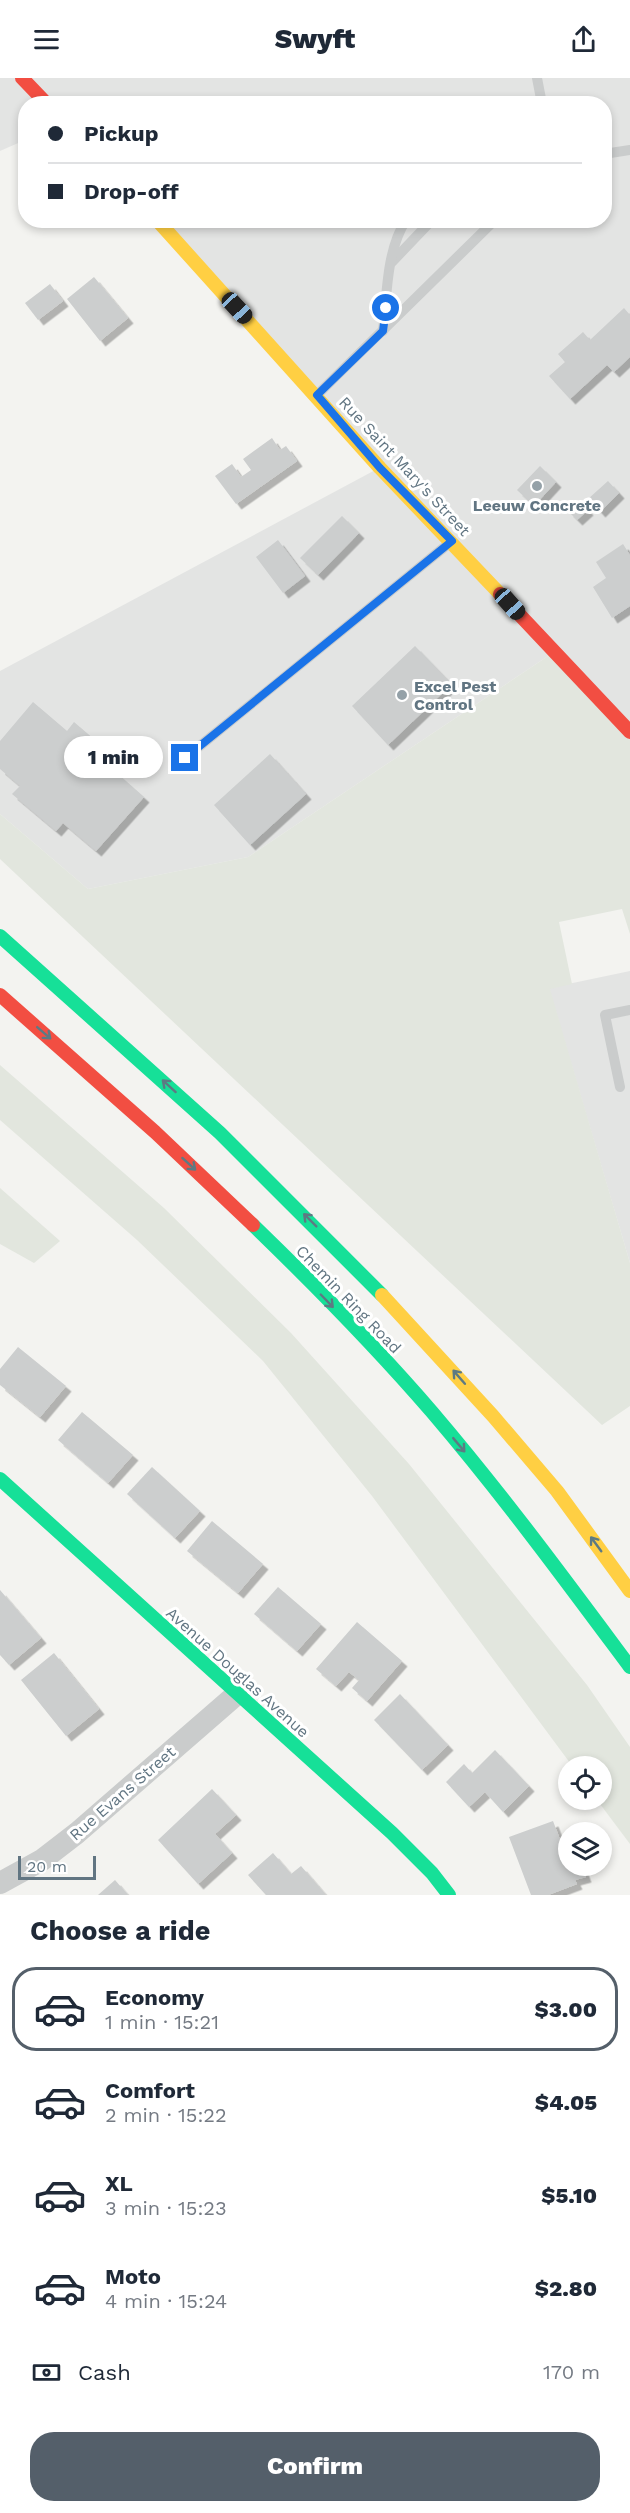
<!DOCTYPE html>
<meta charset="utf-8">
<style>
body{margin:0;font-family:"Work Sans",sans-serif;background:#f2f2f3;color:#1f2937;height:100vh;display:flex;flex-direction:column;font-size:22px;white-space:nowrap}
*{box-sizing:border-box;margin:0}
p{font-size:20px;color:#747a83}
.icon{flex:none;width:33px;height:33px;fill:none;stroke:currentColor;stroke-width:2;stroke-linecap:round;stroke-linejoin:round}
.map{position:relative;height:1817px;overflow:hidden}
.drawer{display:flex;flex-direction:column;background:#fff;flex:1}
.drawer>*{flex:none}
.guide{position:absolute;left:18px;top:18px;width:594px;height:132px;border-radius:24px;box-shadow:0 3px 9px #0003;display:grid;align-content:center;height:132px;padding:0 30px;background:#fff}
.controls{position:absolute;left:558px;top:1678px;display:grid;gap:12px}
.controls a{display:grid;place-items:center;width:54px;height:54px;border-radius:50%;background:#fff;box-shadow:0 3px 9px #0003;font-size:30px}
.scale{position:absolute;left:18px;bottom:15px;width:78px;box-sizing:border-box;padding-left:6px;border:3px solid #617582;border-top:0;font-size:16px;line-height:21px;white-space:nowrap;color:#617582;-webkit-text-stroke:4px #fff;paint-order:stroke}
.end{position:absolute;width:27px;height:27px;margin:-14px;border:8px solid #1a73e8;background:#fff;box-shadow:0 0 0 3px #fff}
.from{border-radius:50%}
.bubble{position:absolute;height:42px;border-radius:21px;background:#fff;box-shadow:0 3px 9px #0003;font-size:20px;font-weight:800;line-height:42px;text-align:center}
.car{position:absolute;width:18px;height:36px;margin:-18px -9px;border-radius:8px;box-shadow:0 0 4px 2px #0007;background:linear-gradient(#222 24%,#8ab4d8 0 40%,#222 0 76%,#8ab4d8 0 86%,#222 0)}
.guide b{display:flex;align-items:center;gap:21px;height:57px;font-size:22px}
.guide b+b{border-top:2px solid #e0e1e3}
.guide i{width:15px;height:15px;background:#1f2937}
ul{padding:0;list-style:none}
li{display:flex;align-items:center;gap:18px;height:84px;margin:0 12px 9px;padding:0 18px;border:3px solid transparent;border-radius:24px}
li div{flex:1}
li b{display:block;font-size:22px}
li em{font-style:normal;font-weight:800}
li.selected{border-color:#545f6a}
li>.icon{width:54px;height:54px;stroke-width:1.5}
h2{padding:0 30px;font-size:27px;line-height:72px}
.pay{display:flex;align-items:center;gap:15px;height:66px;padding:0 30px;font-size:22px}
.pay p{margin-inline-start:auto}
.primary-button{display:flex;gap:12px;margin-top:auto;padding:12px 30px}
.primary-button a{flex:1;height:69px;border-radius:24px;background:#545f6a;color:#fff;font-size:24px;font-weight:800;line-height:69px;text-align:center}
header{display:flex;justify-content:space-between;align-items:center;height:78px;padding:0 30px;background:#fff;font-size:27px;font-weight:800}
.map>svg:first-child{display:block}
.built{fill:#e3e4e3}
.green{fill:#e2e6de}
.building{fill:#cccece;filter:url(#shadow)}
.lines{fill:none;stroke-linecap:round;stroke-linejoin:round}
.lane{stroke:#cacccc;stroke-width:10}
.street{stroke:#cacccc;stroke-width:22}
.fast{stroke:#16e098;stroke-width:14}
.slow{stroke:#ffcf43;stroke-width:14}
.jam{stroke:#f24e42;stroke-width:14}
.oneway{stroke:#5d7a83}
.route{stroke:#1a73e8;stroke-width:8}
.poi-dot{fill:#94a1a8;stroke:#fff;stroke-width:2}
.labels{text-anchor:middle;stroke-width:6;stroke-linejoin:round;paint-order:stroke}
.street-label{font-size:16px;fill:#617582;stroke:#fff}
.poi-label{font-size:16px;font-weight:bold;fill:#617582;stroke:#fff}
</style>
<header><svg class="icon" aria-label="menu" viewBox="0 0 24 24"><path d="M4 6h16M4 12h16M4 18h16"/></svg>Swyft<svg class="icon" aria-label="share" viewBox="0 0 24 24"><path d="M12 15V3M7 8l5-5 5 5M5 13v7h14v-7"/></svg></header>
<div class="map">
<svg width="630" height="1817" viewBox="0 0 630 1817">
<defs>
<filter id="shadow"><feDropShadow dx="5.5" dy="5.5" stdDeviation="0" flood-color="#0004"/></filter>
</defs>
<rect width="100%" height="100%" fill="#f3f3f0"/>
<g class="built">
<path d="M0,0h630v654l-76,-80 -306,205 -160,32 -88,-75v-143l379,-203 -222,-247 447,-1v-116h-578l-1,36 -25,11z"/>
<path d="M630,893v292l-81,-275z"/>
</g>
<g class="green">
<path d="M554,574l76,80v202l-8,-25 -63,13 13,62 -22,5 80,274v143l-28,19 -602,-566v-45l88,75 160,-32z"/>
<path d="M0,987l164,143 127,125 118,131 178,221 43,62v97l-33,-44h5v-33h-29l-201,-271 -109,-135 -126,-121 -137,-120z"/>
<path d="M0,1110l60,53 -26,22 -34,-19z"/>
</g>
<g class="building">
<path d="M94,199l34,41 -28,23 -33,-42z"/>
<path d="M50,206l13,17 -25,19 -13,-17z"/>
<path d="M624,230l6,7v42l-16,15 -7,-7 -37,34 -21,-23 16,-14 -7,-8 25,-22 7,8z"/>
<path d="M272,360l8,12 6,-4 11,15 -61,43 -21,-28 17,-12 9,13 10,-7 -8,-11z"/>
<path d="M540,388l16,16 -22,24 -17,-16z"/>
<path d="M608,403l11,12 -19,19 -12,-13z"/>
<path d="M579,422l9,10 -11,10 -9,-9z"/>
<path d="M342,438l17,17 -41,42 -18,-17z"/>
<path d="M278,462l27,36 -22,17 -27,-36z"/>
<path d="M623,466l7,11v51l-18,12 -19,-31 13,-9 -10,-16z"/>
<path d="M415,568l37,38 -64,61 -36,-39z"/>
<path d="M33,624l34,29 7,-9 43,37 -7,8 34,30 -48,54 -33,-28 -7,8 -44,-37 8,-8 -20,-17v-28z"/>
<path d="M270,676l36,40 -56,51 -36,-40z"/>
<path d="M18,1269l48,39 -26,31 -40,-32v-16z"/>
<path d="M82,1334l51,43 -25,28 -50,-43z"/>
<path d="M152,1389l48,44 -25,27 -48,-44z"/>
<path d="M212,1443l51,43 -25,29 -51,-42z"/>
<path d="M278,1509l43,37 -24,27 -43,-37z"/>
<path d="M0,1512l41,48 -32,27 -9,-10z"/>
<path d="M357,1544l45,39 -35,40 -15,-13 7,-8 -10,-8 -13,14 -20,-17z"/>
<path d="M54,1575l45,56 -33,27 -45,-56z"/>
<path d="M400,1616l48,51 -26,25 -48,-50z"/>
<path d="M495,1672l34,36 -26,26 -18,-20 -16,15 -23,-25 18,-18 8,9z"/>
<path d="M212,1711l24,26 -21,19 17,19 -34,31 -40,-44z"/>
<path d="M553,1743l11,29 4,-1v17h14l4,11 -11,3 2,4 -29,11h-17l-22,-58z"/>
<path d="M273,1775l18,21 10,-8 25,29h-60l-18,-20z"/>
<path d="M115,1802l13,15h-30z"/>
</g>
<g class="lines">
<g class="lane">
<path d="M537,0l5,26"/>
<path d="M604,76l26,-4"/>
<path d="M392,184l40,-42"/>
<path d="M383,253c4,-35 3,-80 23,-111"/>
<path d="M320,314l175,-172"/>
<path d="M185,680l262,-213"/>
<path d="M620,1009l-15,-72 25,-5"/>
</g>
<path class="street" d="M0,1805l42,-23 35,-27 160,-139"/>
<g class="fast">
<path d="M0,858l220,197 162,162"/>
<path d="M253,1147c62,60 123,122 179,187 70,82 134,169 198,255"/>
<path d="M0,1401l392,354 40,40 17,22"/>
</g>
<g class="slow">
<path d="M157,142l223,248 120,126"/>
<path d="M382,1217l111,121 64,75 73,100"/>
</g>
<g class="jam">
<path d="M22,0l25,26"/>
<path d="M500,516l130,138"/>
<path d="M0,917l155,137 98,93"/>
</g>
</g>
<defs><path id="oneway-shaft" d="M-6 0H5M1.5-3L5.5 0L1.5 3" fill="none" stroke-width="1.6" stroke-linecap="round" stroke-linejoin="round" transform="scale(1.5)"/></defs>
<g class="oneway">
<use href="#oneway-shaft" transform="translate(44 955) rotate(41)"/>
<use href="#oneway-shaft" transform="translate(169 1008) rotate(-138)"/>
<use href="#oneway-shaft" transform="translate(189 1086) rotate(42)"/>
<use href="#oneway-shaft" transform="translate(310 1142) rotate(-135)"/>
<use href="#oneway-shaft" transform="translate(327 1223) rotate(46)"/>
<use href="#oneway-shaft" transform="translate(459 1299) rotate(-131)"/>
<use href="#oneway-shaft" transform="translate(459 1367) rotate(50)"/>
<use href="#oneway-shaft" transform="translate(596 1466) rotate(-126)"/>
</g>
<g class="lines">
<path class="route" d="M185,680l267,-217 -72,-73 -63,-73 66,-64 3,-23"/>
</g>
<g class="poi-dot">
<circle cx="537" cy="408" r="6"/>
<circle cx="402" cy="617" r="6"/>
</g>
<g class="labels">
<g class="street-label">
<text transform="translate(405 388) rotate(47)" y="6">Rue Saint Mary's Street</text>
<text transform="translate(349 1221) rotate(46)" y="6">Chemin Ring Road</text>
<text transform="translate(238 1594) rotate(42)" y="6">Avenue Douglas Avenue</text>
<text transform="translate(122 1715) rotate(-41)" y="6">Rue Evans Street</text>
</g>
<g class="poi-label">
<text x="537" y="433">Leeuw Concrete</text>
<text x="414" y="614" text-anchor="start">Excel Pest<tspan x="414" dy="18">Control</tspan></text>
</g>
</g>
</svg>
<div class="controls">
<a><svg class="icon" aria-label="locate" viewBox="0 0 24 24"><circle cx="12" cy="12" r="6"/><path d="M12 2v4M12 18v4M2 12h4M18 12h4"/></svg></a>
<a><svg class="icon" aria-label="layers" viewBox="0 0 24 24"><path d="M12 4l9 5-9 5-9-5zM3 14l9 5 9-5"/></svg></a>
</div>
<div class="scale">20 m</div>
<i class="end from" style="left:386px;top:230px"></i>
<i class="end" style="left:185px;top:680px"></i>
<div class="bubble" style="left:64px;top:658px;width:99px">1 min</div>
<i class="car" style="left:237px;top:230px;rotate:137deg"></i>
<i class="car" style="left:510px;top:526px;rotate:138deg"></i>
<div class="guide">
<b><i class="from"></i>Pickup</b>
<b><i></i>Drop-off</b>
</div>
</div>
<section class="drawer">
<h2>Choose a ride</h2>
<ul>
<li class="selected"><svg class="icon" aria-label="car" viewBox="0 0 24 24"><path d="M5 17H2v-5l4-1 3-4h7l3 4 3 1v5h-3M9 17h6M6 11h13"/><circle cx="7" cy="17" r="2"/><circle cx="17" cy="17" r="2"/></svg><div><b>Economy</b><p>1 min · 15:21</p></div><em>$3.00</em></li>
<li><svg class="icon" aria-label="car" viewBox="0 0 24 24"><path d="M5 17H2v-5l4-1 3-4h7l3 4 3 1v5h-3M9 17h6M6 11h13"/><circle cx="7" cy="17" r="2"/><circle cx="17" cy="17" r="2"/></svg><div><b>Comfort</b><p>2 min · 15:22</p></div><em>$4.05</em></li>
<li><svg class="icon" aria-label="car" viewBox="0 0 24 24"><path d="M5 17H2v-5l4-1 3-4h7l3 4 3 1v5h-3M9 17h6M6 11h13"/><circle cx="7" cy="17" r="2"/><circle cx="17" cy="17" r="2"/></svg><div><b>XL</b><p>3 min · 15:23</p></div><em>$5.10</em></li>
<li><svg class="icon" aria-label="car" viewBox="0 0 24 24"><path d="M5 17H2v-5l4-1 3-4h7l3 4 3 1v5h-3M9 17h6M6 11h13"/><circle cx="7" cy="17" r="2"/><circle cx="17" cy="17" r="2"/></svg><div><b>Moto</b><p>4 min · 15:24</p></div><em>$2.80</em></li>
</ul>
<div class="pay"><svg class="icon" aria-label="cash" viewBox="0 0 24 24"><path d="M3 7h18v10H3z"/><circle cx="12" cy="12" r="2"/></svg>Cash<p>170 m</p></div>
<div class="primary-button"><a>Confirm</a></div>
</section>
